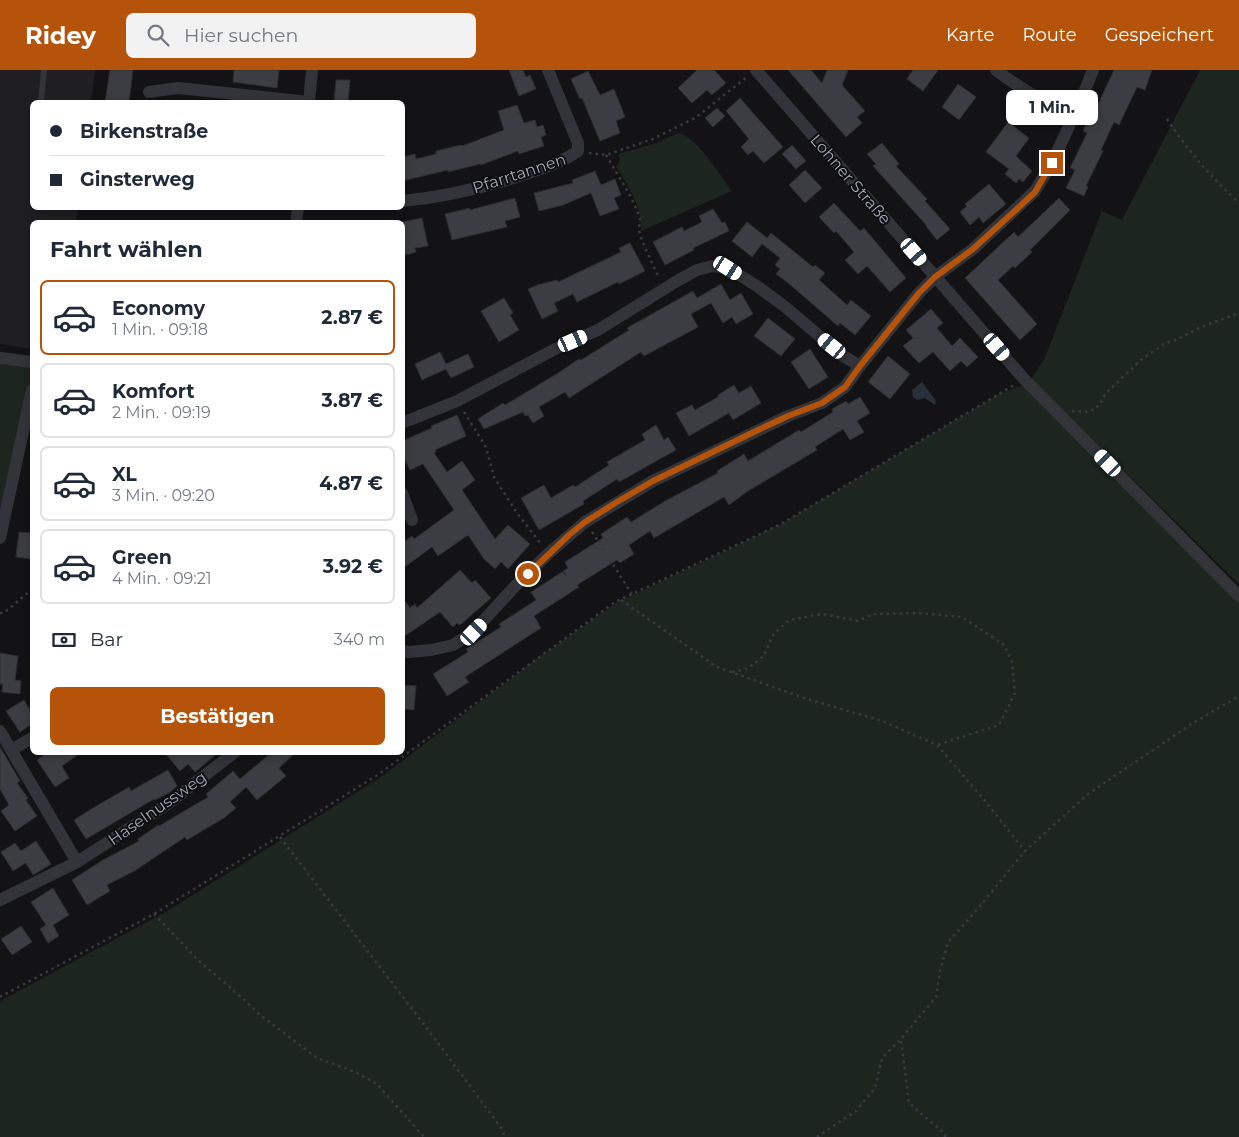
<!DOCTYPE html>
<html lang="de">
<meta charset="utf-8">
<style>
body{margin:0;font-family:Montserrat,sans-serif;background:#f2f2f3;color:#1f2937;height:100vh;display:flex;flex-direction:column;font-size:19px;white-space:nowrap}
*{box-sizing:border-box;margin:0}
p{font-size:16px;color:#747a83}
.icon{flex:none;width:28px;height:28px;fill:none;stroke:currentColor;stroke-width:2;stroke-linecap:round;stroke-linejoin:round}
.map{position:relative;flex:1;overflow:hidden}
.details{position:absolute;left:30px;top:150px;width:375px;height:535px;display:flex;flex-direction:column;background:#fff;border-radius:8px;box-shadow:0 2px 12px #0003}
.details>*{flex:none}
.top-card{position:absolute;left:30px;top:30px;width:375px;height:110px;border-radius:8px;box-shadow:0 2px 12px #0003;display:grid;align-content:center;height:110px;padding:0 20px;background:#fff}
.end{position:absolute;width:22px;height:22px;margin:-11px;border:6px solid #b45309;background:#fff;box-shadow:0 0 0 2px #fff}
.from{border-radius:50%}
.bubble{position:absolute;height:35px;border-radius:8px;background:#fff;box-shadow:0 2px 12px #0003;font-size:16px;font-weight:700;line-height:35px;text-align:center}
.car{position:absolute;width:15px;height:30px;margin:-15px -8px;border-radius:6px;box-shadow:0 0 4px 1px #0007;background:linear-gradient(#fff 24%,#345 0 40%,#fff 0 76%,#345 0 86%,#fff 0)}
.top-card b{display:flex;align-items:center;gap:18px;height:48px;font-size:19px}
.top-card b+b{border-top:1px solid #e0e1e3}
.top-card i{width:12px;height:12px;background:#1f2937}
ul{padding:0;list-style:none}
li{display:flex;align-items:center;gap:15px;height:75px;margin:0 10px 8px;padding:0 10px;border:2px solid #e0e1e3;border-radius:8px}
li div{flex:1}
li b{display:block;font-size:19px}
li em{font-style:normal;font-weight:700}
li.on{border-color:#b45309}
li>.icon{width:45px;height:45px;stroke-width:1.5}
h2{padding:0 20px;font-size:22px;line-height:60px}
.pay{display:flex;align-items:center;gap:12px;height:55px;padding:0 20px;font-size:19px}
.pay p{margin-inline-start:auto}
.primary-button{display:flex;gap:10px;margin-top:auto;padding:10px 20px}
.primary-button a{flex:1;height:58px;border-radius:8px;background:#b45309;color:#fff;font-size:20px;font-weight:700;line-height:58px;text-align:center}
header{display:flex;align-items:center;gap:30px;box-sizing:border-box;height:70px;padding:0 25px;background:#b45309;color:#fff}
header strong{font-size:24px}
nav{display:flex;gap:28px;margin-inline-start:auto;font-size:18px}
.search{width:350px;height:45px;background:#f2f2f3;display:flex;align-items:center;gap:12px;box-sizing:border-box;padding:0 18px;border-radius:8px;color:#747a83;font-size:19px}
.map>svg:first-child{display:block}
.built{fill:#1f1f22}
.green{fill:#1d251f}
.water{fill:#282f39}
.building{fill:#3c3d42;stroke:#2d2d31}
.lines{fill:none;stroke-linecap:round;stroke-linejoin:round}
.path{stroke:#393a41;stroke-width:2.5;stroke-dasharray:2.5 4;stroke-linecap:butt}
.service{stroke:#33343a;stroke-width:6}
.minor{stroke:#33343a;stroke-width:12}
.route{stroke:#b45309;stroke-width:6}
.labels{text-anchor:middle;stroke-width:4;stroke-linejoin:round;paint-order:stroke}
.street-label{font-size:16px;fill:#a3a6b6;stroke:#0e0e10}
</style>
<header>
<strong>Ridey</strong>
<div class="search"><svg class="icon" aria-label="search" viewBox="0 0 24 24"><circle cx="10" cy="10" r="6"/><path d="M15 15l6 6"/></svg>Hier suchen</div>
<nav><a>Karte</a><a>Route</a><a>Gespeichert</a></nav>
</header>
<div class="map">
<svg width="1239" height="1067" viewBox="0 0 1239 1067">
<rect width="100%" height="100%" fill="#131315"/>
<path class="built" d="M0,0h95l-4,32h-59v106h46l-2,14h-44v127l-32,-5z"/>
<g class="green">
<path d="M1200,0h39v514l-208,-205 13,-19 58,-149 20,9z"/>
<path d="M678,63c19,3 42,43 54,58l-91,40c1,-24 -12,-45 -25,-64l4,-6 -2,-7 39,-11z"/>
<path d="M0,291l32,2v24l-32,145z"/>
<path d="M1023,315l216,216v536h-1239v-136l164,-88 214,-134 156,-118 82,-58 165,-79 218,-130z"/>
</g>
<path class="water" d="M922,312l14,19 -1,4 -10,-7 -8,2 -4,-3 -1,-7z"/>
<g class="building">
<path d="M110,0h23l-4,32h-24z"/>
<path d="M234,0h45l-2,18 -44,-6z"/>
<path d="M509,0h14l3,7 4,-2 6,14 -17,7z"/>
<path d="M697,0h17l12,13 -14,12 -5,-5 -15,13 -14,-15z"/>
<path d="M788,0h23l11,13 5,-13h21l-6,15 23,26 -8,6 5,6 -16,14z"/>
<path d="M913,0h25l-15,21 -16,-12z"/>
<path d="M1114,0h38l-7,20 -8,-3 -18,38 -5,-3 -13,28 2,1 -17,35 2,1 -4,9 -18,-8 9,-18 -5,-2 17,-35 -4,-2 7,-15 2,1z"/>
<path d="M588,1l12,24 14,-6 11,28 -9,4 4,12 -20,8 -18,-43 -2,1 -9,-20z"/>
<path d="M336,10h14l-2,22h-14z"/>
<path d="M958,14l18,13 -17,23 -17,-13z"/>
<path d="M740,28l43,49 -19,16 -11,-12 -5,4 -7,-8 8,-8 -23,-28z"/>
<path d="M517,35l7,18 11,-3 2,7 6,-2 3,10 -5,2 3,9 -25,8 -1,-3 -37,14 -1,-1 -32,8v-2l-46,11v-24l13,-3 1,5 20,-5v-3l25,-6 1,1 42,-16 -6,-19z"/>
<path d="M717,38l8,8 -12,11 -8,-9z"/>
<path d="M1008,52l21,16 -13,18 16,15 -9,11 -4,-3 -3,4 -11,-9 4,-5 -23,-17z"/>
<path d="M882,73l17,21 -3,2 31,33 -2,2 25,28 -13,11 -11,-14h1l-54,-60 3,-2 -9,-10z"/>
<path d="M792,75l14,16 -10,8 -14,-15z"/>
<path d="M805,100l17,18 -17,15 -16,-18z"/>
<path d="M595,101l6,14 14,-6 6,16 -7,3 5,11 -19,7 -9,-23 -28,12 -24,6 -5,-18 39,-10 -1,-3z"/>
<path d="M989,114l17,20 -23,19 -4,-6 -9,8 -10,-13 7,-6 -2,-2z"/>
<path d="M515,128l5,19 -15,4 2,6 -55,13 -7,-26 25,-6v2z"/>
<path d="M1059,128l11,12 -40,40 2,2 -17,16 -2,-2 -15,14 39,44 -17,16 -55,-62 49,-46 4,5z"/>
<path d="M834,133l26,28 4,-3 42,50 -16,14 -23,-26 -9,8 -13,-14 9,-8 -18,-21 -2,2 -15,-16z"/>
<path d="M713,139l9,14 3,-1 4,9 -36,17 1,2 -29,15 -12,-23 29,-15 2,4 18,-9 -3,-6z"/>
<path d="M422,148l6,28 -13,2 1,4 -10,3 -4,-15v-18z"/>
<path d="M747,152l20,16 4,-5 42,34 2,-2 10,8 -6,7 28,25 4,-5 20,16 -16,19 -15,-12 -2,3 -51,-44 -11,-8 4,-5 -5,-4 5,-7 -18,-14 -10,13 -20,-16z"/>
<path d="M630,173l15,28 -26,13 -1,-2 -41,20 -4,-8 -19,9 4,8 -16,8 -14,-30 9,-4 20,-5 1,2 63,-30 -2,-4z"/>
<path d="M721,214l9,16 11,-7 12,21 -17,10 -4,-7 -9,6 -12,-20 -20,11 7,13 -54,29 -3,-4 -72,46 -4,-6 -26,15 5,9 -11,7 -5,-8 -3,1 -2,-4 -39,17 -6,-10 25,-16 2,2 50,-30 24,-16 2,1 48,-30 -2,-2 66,-37 4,7z"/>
<path d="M504,228l9,15 -3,2 9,15 -20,12 -18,-31z"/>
<path d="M931,239l12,14 -6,5 15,18 8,-8 18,19 -11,10 -6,-6 -11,10 -17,-19 -14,11 -16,-17 10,-8 -7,-8z"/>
<path d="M768,248l27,21 -14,17 -27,-20z"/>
<path d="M810,279l18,28 -19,12 -18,-27z"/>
<path d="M440,282l6,12 22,-10 6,13 -23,11 -5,-9 -24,11 -7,-16z"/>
<path d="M888,286l22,18 -20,25 -22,-17z"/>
<path d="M734,315l5,8 12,-7 10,17 -28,17 -4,-7 -40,23 -13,-23 16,-8 3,5 23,-13v-2z"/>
<path d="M860,327l10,16 -13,8 7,11 -14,8 -7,-11 -28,18 2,3 -69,41 -19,14 -5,-8 -70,41 -4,-7 -21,14 5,9 -14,9 -3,-3 -40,25 2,2 -45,29 7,12 -76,49 4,5 -22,14 -14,-22 35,-22 -2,-3 35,-22 -2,-3 37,-24 -5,-8 31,-20 4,4 -3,-5 5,-3 -3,-6 38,-24 -2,-4 26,-17 4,5 36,-22 51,-27 -1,-2 27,-17 4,7 51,-31 2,2 32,-20 -1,-3 14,-8 2,3z"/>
<path d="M457,345l9,21 -31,14 1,2 -2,1 13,19 15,-11 13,19 -13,10 33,49 13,-14 22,19 -22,25 -7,-7 -6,7 -11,-10 -16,-24 -30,21 -6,-9 -30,22v-26l10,-7 2,3 40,-29 -31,-46 -13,6 -8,-16v-13l30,-13 -1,-2z"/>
<path d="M656,355l8,15 4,-3 8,13 -57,32 -2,-3 -34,22 1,3 -45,26 -18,-32 23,-13 7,13 22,-13 2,2 34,-22 -2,-3 38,-22 -3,-6z"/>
<path d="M19,462l13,1v26l-16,-2z"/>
<path d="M460,500l12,13 3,-3 16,18 -31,27 -3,-2 -4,4 -13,-15 -38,26v-41l8,11 5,-4 2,4z"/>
<path d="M0,583l18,3 -3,24 6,1 -1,13 -18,-2 1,-8h-3z"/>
<path d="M402,615l14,1 -2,24 -12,-1z"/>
<path d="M24,630l8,13v11l-12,8 -14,-21z"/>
<path d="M0,677l20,34 -3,2 11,15 -2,2 11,16 -22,15 -14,-20 8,-6 -9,-16z"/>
<path d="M48,682h34l-20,14 7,12 -14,9 -18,-27z"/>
<path d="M164,682h55l-24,20 -7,-8 -8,7z"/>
<path d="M272,682h24l-17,16 7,8 -29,24 -11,-13 -16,15 6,6 -12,10 -37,22 -2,-3 -49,33 -29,15 3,6 -23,14 -15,-25 31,-20 36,-19 -1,-2 20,-14 1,1 49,-29 -2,-3 27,-23 7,8z"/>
<path d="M168,700l9,16 -7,6 -15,8 -1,-1 -68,40 -12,-19 19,-12 36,-21 2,4z"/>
<path d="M36,771l15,23 -18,11 -7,-12 -13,8 -12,-19 14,-9 6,8z"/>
<path d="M53,818l16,27 -16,10 6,11 -11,7 -8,-14 6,-4 -15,-23z"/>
<path d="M21,856l11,16 -20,13 -11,-16z"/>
</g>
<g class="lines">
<g class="path">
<path d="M1167,49c20,31 45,59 72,84"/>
<path d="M589,83l17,2 47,-16 42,-21 52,-41"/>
<path d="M606,85l25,42 9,21 -1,12 3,11 17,37"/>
<path d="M1072,341l17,1 11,-7 5,-11 36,-34 23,-16 14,-5 23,-12 38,-14"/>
<path d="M464,342l22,35 8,30 23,36 24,31"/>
<path d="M592,462l40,62"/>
<path d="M621,530l96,67 87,31 78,23 55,24 44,51 44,55"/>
<path d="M0,543h4l28,-24"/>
<path d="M732,602l15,-3 17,-13 8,-20 17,-16 34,-6 35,7 15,-7 46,-1 43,4 42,28 8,17 3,31 -16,32 -62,20"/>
<path d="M280,767l149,194 73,98 3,8"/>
<path d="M154,844l44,46 42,36 19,18 58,44 38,14 22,12 47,53"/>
<path d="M0,927l154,-83 222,-138 239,-174 166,-78 233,-139"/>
<path d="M817,1067l39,-26 19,-23 7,-30 19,-19"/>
<path d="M945,1067v-3l-36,-31 -8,-64 35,-42 4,-26 8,-29 27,-30 50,-61 63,-57 105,-71 46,-27"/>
</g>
<path class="service" d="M41,32l3,-32"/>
<g class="minor">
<path d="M756,0l268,309 215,217"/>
<path d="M996,0c24,19 51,33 76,50"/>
<path d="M149,22l29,-4 131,14"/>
<path d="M309,32l3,-32"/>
<path d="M402,131c41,-4 81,-13 120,-26 19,-6 39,-12 56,-24v-8l-30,-73"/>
<path d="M296,152l2,-14"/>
<path d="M0,288l32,4"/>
<path d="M402,353l55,-22 104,-55 37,-16 79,-49 20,-11 15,-4 16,2 29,18 27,20 59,50 17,10"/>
<path d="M402,423l10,27"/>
<path d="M0,468l32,-148"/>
<path d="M402,580l6,2 23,-2 22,-5 20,-13 44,-48 32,-31 36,-31 68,-41 135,-65 34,-13 23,-16 15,-21 59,-73 16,-16 38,-28 62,-58 17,-28 29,-63 12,-30"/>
<path d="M0,661l77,131"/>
<path d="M11,680l21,-12"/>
<path d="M0,830l77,-38 92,-59 66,-51"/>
</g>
</g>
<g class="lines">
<path class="route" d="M528,504l41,-39 16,-13 32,-20 36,-21 103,-50 32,-15 34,-13 23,-16 15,-21 59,-73 16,-16 38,-28 45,-41 17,-16 17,-29"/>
</g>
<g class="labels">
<g class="street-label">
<text transform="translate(519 103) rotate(-18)" y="6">Pfarrtannen</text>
<text transform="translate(851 109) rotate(49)" y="6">Lohner Straße</text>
<text transform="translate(157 738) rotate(-35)" y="6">Haselnussweg</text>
</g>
</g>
</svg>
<i class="end from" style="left:528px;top:504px"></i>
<i class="end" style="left:1052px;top:93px"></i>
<div class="bubble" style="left:1006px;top:20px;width:92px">1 Min.</div>
<i class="car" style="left:914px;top:182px;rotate:139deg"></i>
<i class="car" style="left:728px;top:198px;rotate:122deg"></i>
<i class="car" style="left:573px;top:271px;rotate:66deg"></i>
<i class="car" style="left:832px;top:276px;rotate:309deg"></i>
<i class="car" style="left:997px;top:277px;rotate:139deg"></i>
<i class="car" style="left:1108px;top:393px;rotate:316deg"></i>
<i class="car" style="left:474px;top:562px;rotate:44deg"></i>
<div class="top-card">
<b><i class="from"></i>Birkenstraße</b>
<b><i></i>Ginsterweg</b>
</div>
<section class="details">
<h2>Fahrt wählen</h2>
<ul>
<li class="on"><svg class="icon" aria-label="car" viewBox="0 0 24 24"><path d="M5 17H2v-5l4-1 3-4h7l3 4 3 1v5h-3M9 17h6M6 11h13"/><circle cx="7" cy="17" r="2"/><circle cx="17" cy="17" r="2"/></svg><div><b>Economy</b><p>1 Min. · 09:18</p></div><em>2.87 €</em></li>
<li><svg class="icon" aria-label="car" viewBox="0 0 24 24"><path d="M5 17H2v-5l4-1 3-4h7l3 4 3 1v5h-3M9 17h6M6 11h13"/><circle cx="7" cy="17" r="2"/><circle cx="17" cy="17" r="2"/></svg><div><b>Komfort</b><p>2 Min. · 09:19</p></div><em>3.87 €</em></li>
<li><svg class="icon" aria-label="car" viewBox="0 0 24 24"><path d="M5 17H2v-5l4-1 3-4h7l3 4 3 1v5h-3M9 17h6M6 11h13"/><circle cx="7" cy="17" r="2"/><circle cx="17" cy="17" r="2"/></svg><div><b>XL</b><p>3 Min. · 09:20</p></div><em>4.87 €</em></li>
<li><svg class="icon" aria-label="car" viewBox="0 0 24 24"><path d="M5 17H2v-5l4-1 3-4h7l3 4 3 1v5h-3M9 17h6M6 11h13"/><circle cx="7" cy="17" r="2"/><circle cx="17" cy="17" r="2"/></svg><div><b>Green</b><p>4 Min. · 09:21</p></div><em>3.92 €</em></li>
</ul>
<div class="pay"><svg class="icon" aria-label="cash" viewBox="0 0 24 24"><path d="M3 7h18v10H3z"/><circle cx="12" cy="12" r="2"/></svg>Bar<p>340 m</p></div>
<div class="primary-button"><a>Bestätigen</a></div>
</section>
</div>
